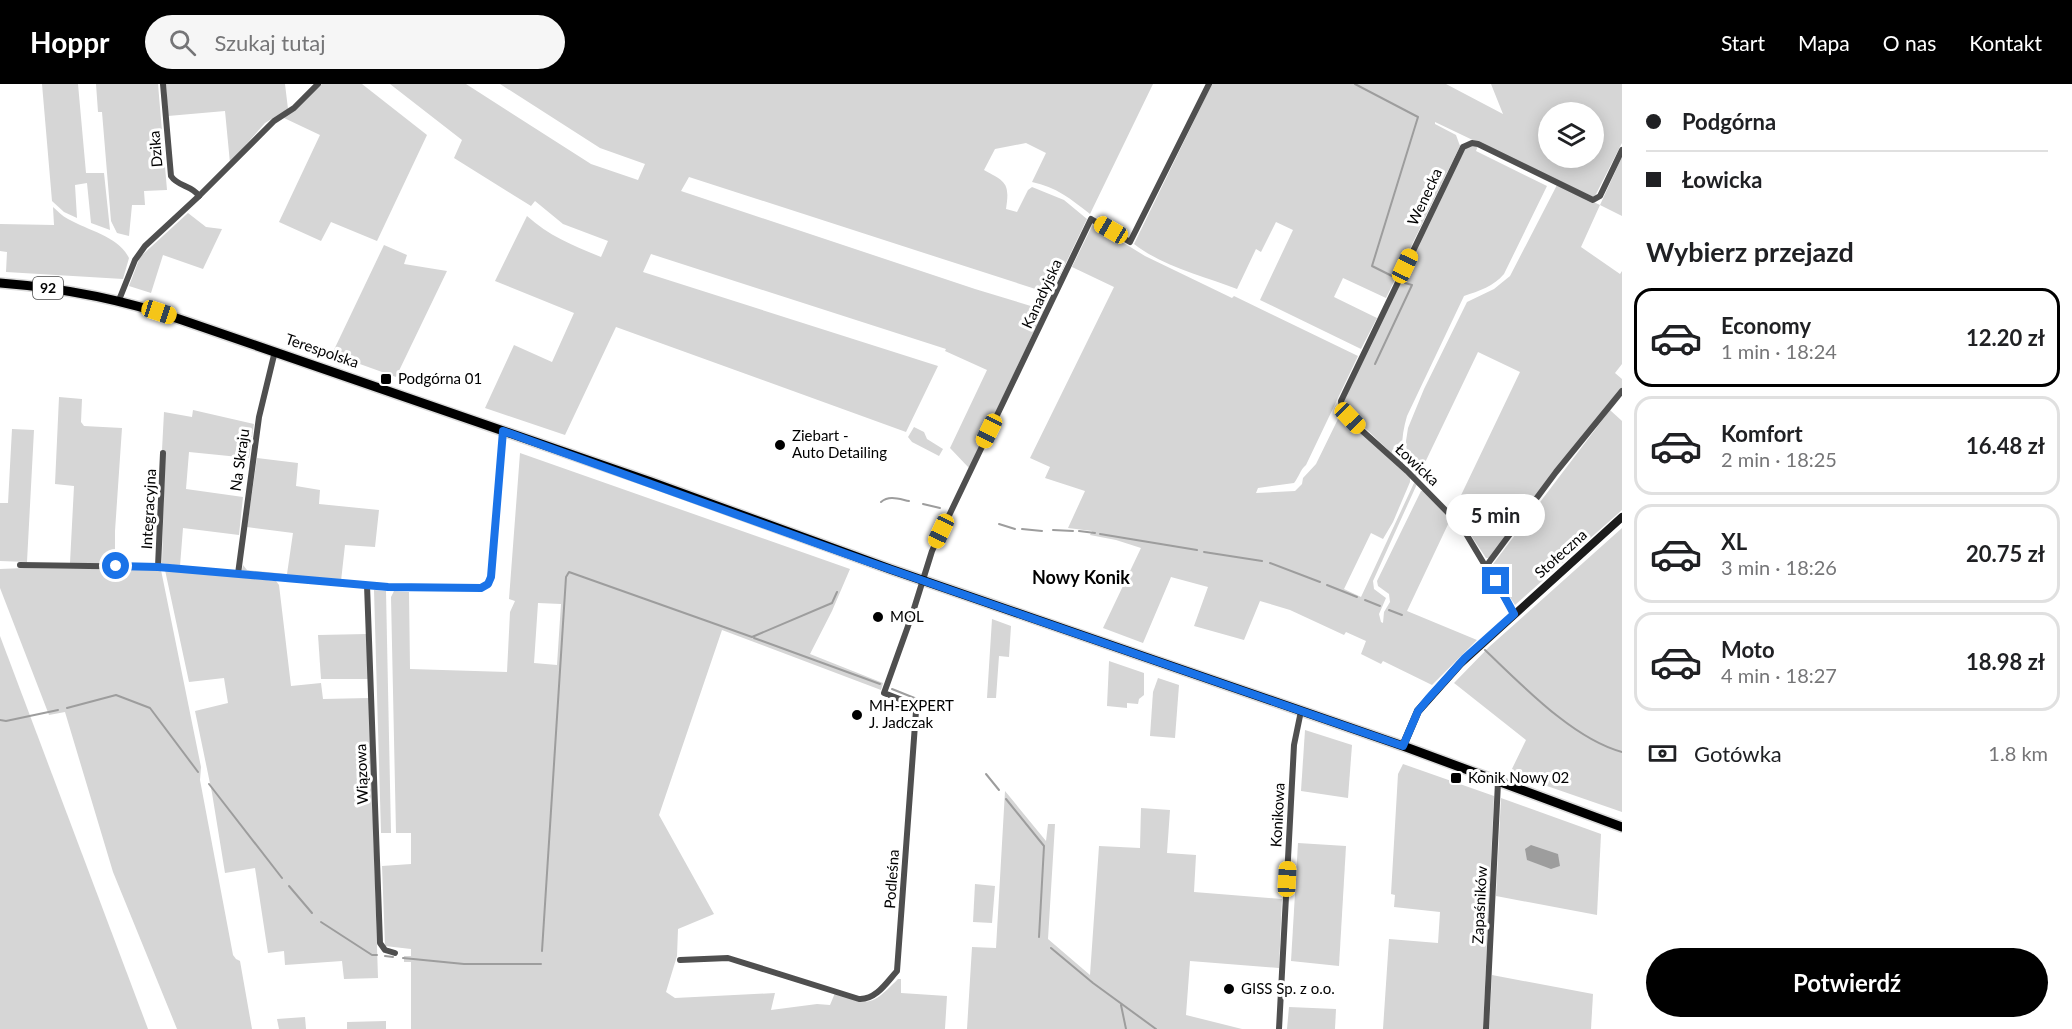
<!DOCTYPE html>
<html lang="pl">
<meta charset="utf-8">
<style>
body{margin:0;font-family:Lato,sans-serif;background:#f6f6f6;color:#202124;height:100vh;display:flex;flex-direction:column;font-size:22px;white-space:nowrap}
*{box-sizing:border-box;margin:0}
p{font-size:20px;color:#757577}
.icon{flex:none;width:33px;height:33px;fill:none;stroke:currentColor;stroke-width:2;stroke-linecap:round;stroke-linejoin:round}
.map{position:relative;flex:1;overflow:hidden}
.side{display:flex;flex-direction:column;background:#fff;width:450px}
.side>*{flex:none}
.guide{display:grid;align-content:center;height:132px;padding:0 24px;background:#fff}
.fabs{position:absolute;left:1538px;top:18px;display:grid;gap:12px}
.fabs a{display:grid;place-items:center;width:66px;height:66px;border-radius:50%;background:#fff;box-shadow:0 3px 15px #0003;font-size:30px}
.end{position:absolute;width:27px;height:27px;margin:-14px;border:8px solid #1a73e8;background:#fff;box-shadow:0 0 0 3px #fff}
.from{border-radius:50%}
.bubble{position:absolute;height:42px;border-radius:21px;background:#fff;box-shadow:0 3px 15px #0003;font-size:20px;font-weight:700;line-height:42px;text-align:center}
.car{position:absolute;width:18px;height:36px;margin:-18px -9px;border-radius:8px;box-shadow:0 0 4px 2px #0007;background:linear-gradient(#f5c518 24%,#345 0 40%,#f5c518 0 76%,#345 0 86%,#f5c518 0)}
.guide b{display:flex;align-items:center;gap:21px;height:57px;font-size:22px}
.guide b+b{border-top:2px solid #e0e0e0}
.guide i{width:15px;height:15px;background:#202124}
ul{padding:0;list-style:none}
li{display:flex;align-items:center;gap:18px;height:99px;margin:0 12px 9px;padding:0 12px;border:3px solid #e0e0e0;border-radius:18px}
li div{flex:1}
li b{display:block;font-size:22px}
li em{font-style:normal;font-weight:700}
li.on{border-color:#000}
li>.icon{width:54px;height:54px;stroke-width:1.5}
h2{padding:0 24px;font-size:27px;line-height:72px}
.pay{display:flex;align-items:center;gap:15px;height:66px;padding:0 24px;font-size:22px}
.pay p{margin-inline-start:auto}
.action{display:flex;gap:12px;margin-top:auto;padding:12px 24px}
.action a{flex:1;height:69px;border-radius:36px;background:#000;color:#fff;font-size:24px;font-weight:700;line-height:69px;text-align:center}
header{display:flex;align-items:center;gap:36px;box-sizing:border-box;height:84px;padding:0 30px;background:#000;color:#fff}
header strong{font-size:28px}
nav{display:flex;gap:33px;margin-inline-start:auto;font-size:21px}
.search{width:420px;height:54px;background:#f6f6f6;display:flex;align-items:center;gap:15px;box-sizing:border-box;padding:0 21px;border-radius:33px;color:#757577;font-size:22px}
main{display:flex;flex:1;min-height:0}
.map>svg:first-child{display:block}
.green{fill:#d6d6d6;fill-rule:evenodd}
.water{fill:#9d9d9d}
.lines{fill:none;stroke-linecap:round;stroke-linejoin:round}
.stream{stroke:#9d9d9d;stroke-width:2}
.primary-casing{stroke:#dbdbdb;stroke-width:12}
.street{stroke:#4f4f4f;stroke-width:6}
.secondary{stroke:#1c1c1c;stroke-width:8}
.primary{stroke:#000;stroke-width:9}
.route{stroke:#1a73e8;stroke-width:8}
.poi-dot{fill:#000;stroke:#fff;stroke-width:2}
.labels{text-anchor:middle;stroke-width:6;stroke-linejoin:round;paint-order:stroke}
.shield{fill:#fff;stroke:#4c4c4c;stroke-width:1.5}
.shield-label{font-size:14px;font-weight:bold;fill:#000}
.street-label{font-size:15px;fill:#000;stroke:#fff}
.poi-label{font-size:15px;fill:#000;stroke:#fff;text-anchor:start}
.quarter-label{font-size:18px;font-weight:bold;fill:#000;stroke:#fff}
</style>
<header>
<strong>Hoppr</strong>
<div class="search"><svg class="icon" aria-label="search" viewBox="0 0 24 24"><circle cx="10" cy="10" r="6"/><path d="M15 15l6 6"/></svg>Szukaj tutaj</div>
<nav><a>Start</a><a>Mapa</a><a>O nas</a><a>Kontakt</a></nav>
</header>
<main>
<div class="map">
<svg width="1622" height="945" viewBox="0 0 1622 945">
<rect width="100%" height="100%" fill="#fff"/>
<g class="green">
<path d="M42,0h36l8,89h18l6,57 -19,-7 -4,-40 -12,2 2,33 -13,-6 -12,-11z"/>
<path d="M96,0h62l9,106 -23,1 1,14h-13l-3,31 -12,-3 -6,-12 -9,-109h-4z"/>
<path d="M166,0h119l3,25 -23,14 -35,40 -5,-52 -57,5z"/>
<path d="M322,0h40l65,51 -50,106 -46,-19 -10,19 -42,-19 41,-87 -36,-17z"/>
<path d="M390,0h76l125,80 47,16 7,-16 -45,-16 -100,-64h653l-63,130c-19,-15 -34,-27 -58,-32l14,-29 -20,-10 -31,6 -11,21c22,12 26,13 22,39l11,3 11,-22 4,-3 32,13 23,19 -36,75 -362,-117 -8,14 294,98 69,21 -75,158 -19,-20 37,-78 -42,-19 1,-2 -295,-95 -8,18 295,94 -32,66 -290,-105 -51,108 -80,-27 29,-63 38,17 22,-49 -79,-32 32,-65c22,20 47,30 74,41l7,-16 -45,-17 -28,-23 -4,5 -77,-48 8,-18z"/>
<path d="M1212,0h234l57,30 -12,-30h131v59l-28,55 -159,-76v2l21,11 4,11 -74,152 -43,-20 -9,19 43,21 -16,31 -101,-49 33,-70 -17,-8 -15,30 -5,-3 -19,40c-34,-13 -75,-23 -103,-45zM1548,28h45v46h-45z"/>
<path d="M1467,62h11l-2,5 71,35 -43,88c-10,12 -25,17 -40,22l-57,120c-5,17 -6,31 -4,48l-57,-54 -3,-9 119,-251z"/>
<path d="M1622,73v59l-22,-11 -19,42 39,27 2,-3v93l-7,9 7,6v8l-132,171h-4l-27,-41 -6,-5 67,-140 -42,-20 -58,121 -4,3 -9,-18 -1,-17 2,-13 16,-39 43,-87 27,-13 16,-13 47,-91 43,20z"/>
<path d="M53,123c5,4 9,9 15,12 21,12 50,17 61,39l-6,21 -117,-7 1,-20 -7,-1v-27l54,1z"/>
<path d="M188,129l18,14 16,2 -19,40 -40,-14 -12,38 -22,-7 11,-29z"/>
<path d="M1093,140l52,32 87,42 2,-2 124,60 -52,109c-6,5 -7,12 -12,18l-36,5 -2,5 39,-2 7,-7 1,-6 13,-14 22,-45 3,-1 7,1 62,58v5l-17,40 -10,17 -12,-6 -27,56 17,8 53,-114 3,1 -44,97 1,8 12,9 -7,16 2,8 2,1 1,-11 6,-10 -1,-8 -11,-8 -1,-5 44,-90h3l27,27 -44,93 70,29 -45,45 -49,-24 -2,3 -20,-10 5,-13 -20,-9 -2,3 -54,-25 -30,-9 -16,39 -50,-14 14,-39 -37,-10 -28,66 -40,-15 38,-80 -25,-8 -26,-5 2,-4 -24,-3 17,-37 -40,-13 5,-11 -20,-9 84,-171 -42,-20z"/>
<path d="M384,161l23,10 -3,9 43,7 -51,106 -64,-23z"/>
<path d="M59,313l23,2 -1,23 3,4 38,2 -7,103v33l-45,-1 4,-77 -19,-2z"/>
<path d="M193,326l61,14 -5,34 -60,-6 -3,37 57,8 -4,38 -56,-7 -3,38 -18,-3 3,-113h-3l2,-38 28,5z"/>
<path d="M1610,326l12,11v89l-107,95 -21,-33 -1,-8z"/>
<path d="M914,343l10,5 3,7 16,10 -4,7 -27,-14 -4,-5z"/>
<path d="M12,345l22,1 -7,132 -27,-1v-58h8z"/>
<path d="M520,369l330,116 -18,42 -22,43 73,29 -2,7 -159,-60 -63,185 55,99 -36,15 -1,27 -11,36 9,6 100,-5 -4,17 46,-6 13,1 5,-12c36,13 36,13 63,-14h3v14l46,3 -2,33h-534v-67h-7v-6h7v-7l-26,-3 -3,-80 29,-2v-31h-15l-5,-236 3,-6 15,1 1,77 97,3 3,-60 5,-11 -6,-2zM538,519l23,1 -4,61 -23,-2z"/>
<path d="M257,374l41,5 -2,23 24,4 -1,14 60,6 -4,37 -30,-2 -4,36 -98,-9 -1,-2 1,-5 4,5 40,4 6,-41 -46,-6z"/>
<path d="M1622,444v284l-112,-39 16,-33 -72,-57 35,-36z"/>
<path d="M24,484l137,2 40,197 -1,13 33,175 3,4 4,2 12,68h-75l-64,-157 -48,-160 -16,3 -49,-127v-19z"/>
<path d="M165,486l111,11 3,4 12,101 30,-3 2,16 46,-1 9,280 -34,1 -2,-18 -57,4 -1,-14 -16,2 -13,-85 -30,5 -13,-80 -17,-82 33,-8 -4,-25 -35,4z"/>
<path d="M374,506l12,1 5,242h-10z"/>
<path d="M992,535l19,7 -2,31 -10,-1 -3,42h-9z"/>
<path d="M367,550l1,45h-47l-3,-44z"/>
<path d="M0,552l148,393h-148z"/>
<path d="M1109,577l35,12v22l-5,4 -1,5 -11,-1v5l-20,-2z"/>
<path d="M1158,594l21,7 -4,53 -25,-2 3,-44z"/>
<path d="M1305,646l47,15 -4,53 -47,-7z"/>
<path d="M1403,680l91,32 -11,233h-100l6,-90 49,4 2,-31 -46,-5 1,-12 -4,-1 7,-120z"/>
<path d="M1005,707l41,50 2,-17h7l-7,115 42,36 9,-129 41,2 1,-40 29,2 -3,43 29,2 -2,37 88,7 -3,69 -89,-7 -4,54 56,14h-275l5,-82 24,1z"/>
<path d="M1501,714l100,36 -4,81 -101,-19z"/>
<path d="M1298,759l48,3 -7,120 -48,-5z"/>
<path d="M975,800l20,2 -3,37 -19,-1z"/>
<path d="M1492,891l101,19 -2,35h-102z"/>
<path d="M1289,923l47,2 -1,20h-48z"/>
<path d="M305,933l1,12h-27l-2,-10z"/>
<path d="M386,937v8h-39v-7z"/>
</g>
<path class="water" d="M1531,761l27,9 2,12 -9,3 -24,-9 -2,-11z"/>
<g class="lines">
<g class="stream">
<path d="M1355,0l63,33 -46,149 26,13"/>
<path d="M1375,280l37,-79 -7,-2"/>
<path d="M881,418c8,-7 18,-3 28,-1"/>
<path d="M923,420l17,4"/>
<path d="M999,440l16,5"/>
<path d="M1022,445l20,2"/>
<path d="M1053,446l20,1"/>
<path d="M1079,447l16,2"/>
<path d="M1100,450l97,16"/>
<path d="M1204,468l58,9"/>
<path d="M1270,479l50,19"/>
<path d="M1327,501l30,12"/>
<path d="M1365,516l15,6"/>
<path d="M1389,526l13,5"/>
<path d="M754,554l126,46"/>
<path d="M1485,566c37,35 88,89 137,102"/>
<path d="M892,605l25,10"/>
<path d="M67,624l49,-13 34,13 48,64"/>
<path d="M0,636l6,1 52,-11"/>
<path d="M986,690l13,16"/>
<path d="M209,700l73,94"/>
<path d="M1006,715l38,47 -5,91"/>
<path d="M289,802l23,27"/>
<path d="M321,838l51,33h5"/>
<path d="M1051,864l42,35 63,46"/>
<path d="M542,867l24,-374 3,-5 183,65 80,-34 5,-11"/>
<path d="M385,872l8,1"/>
<path d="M403,874l61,6h77"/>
<path d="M1121,921l5,24"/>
</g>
<defs>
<path id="primary" d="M0,199c64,5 122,16 182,37l469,162 239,87 513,177 219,81"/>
</defs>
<use href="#primary" class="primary-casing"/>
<g class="street">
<path d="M163,0l8,92c7,11 21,9 28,20"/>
<path d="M119,216l16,-40 10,-14 54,-50 75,-75 20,-13 24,-24"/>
<path d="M20,481l138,2 231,20 92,1 7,-4 3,-7 12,-146"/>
<path d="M1487,481l69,-93 66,-81"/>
<path d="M158,483l5,-114"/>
<path d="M238,490l21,-157 16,-66"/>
<path d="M367,501l13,358 5,7 10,3"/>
<path d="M1514,530l-52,-87 -55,-56 -48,-43 -17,-18 -1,-9 122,-254 9,-4 6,1 115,56 7,-4 22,-46"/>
<path d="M680,876l48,-2 131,41c17,1 28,-17 38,-28l19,-260 -6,-8 -26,-10 28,-78 20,-64 159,-332 39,23 79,-158"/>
<path d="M1279,945l15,-284 7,-34"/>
<path d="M1486,945l12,-247"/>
</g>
<path class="secondary" d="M1403,662l15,-35 42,-47 162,-147"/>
<use href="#primary" class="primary"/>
</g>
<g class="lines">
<path class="route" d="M116,482l42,1 230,20 93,1 7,-4 3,-7 12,-146 363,130 537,185 15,-35 10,-12 37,-41 49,-44 -18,-33"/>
</g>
<g class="poi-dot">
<rect x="380" y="289" width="12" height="12" rx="3"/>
<circle cx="780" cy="361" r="6"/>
<circle cx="878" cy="533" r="6"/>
<circle cx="857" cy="631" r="6"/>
<rect x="1450" y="688" width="12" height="12" rx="3"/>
<circle cx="1229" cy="905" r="6"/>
</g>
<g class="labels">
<rect class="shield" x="33" y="193" width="30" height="22" rx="4.5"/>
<g class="shield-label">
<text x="48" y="209">92</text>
</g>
<g class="street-label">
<text transform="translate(156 65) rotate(-95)" y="5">Dzika</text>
<text transform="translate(1425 113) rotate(-65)" y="5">Wenecka</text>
<text transform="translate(1042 210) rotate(-65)" y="5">Kanadyjska</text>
<text transform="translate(322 267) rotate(19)" y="5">Terespolska</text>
<text transform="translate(240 376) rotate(-82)" y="5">Na Skraju</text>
<text transform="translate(1417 381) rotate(43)" y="5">Łowicka</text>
<text transform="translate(149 425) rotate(-87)" y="5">Integracyjna</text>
<text transform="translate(1561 470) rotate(-42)" y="5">Stołeczna</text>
<text transform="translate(362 690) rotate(-92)" y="5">Wiązowa</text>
<text transform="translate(1278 731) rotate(-87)" y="5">Konikowa</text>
<text transform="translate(892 795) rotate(-86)" y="5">Podleśna</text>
<text transform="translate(1480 821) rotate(-87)" y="5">Zapaśników</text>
</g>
<g class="poi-label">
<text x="398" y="300">Podgórna 01</text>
<text x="792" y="357">Ziebart -<tspan x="792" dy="17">Auto Detailing</tspan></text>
<text x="890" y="538">MOL</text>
<text x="869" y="627">MH-EXPERT<tspan x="869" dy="17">J. Jadczak</tspan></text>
<text x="1468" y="699">Konik Nowy 02</text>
<text x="1241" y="910">GISS Sp. z o.o.</text>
</g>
<g class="quarter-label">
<text x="1081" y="500">Nowy Konik</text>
</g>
</g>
</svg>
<div class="fabs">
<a><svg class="icon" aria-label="layers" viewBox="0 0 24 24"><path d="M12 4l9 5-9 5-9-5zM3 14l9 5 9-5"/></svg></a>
</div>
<i class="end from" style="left:116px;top:482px"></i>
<i class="end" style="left:1496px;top:497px"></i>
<div class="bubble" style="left:1446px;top:410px;width:99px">5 min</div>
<i class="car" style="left:1111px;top:146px;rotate:300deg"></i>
<i class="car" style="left:1405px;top:182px;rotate:25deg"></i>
<i class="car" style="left:159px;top:228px;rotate:108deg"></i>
<i class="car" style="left:1350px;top:334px;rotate:136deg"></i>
<i class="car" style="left:989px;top:347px;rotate:206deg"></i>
<i class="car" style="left:941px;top:447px;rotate:205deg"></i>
<i class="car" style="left:1287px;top:795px;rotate:3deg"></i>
</div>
<section class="side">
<div class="guide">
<b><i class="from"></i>Podgórna</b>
<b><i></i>Łowicka</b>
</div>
<h2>Wybierz przejazd</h2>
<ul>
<li class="on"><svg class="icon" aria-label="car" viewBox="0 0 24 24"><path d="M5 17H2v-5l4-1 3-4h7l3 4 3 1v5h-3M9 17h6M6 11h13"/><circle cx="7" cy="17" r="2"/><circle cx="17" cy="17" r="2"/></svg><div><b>Economy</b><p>1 min · 18:24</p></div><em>12.20 zł</em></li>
<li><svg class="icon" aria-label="car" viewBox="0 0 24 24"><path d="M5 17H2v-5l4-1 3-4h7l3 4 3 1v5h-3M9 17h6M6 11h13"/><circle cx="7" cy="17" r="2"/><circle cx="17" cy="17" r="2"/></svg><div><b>Komfort</b><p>2 min · 18:25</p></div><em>16.48 zł</em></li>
<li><svg class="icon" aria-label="car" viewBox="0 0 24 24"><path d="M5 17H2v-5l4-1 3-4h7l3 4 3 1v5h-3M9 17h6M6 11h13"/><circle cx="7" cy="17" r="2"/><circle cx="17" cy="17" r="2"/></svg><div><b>XL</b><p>3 min · 18:26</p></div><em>20.75 zł</em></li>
<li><svg class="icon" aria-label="car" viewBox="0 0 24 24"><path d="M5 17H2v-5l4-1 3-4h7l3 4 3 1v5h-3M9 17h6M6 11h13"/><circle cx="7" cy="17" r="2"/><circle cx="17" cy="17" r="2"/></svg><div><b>Moto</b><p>4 min · 18:27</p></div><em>18.98 zł</em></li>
</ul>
<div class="pay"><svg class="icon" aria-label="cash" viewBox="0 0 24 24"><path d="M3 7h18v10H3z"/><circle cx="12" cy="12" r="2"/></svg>Gotówka<p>1.8 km</p></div>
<div class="action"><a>Potwierdź</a></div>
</section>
</main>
